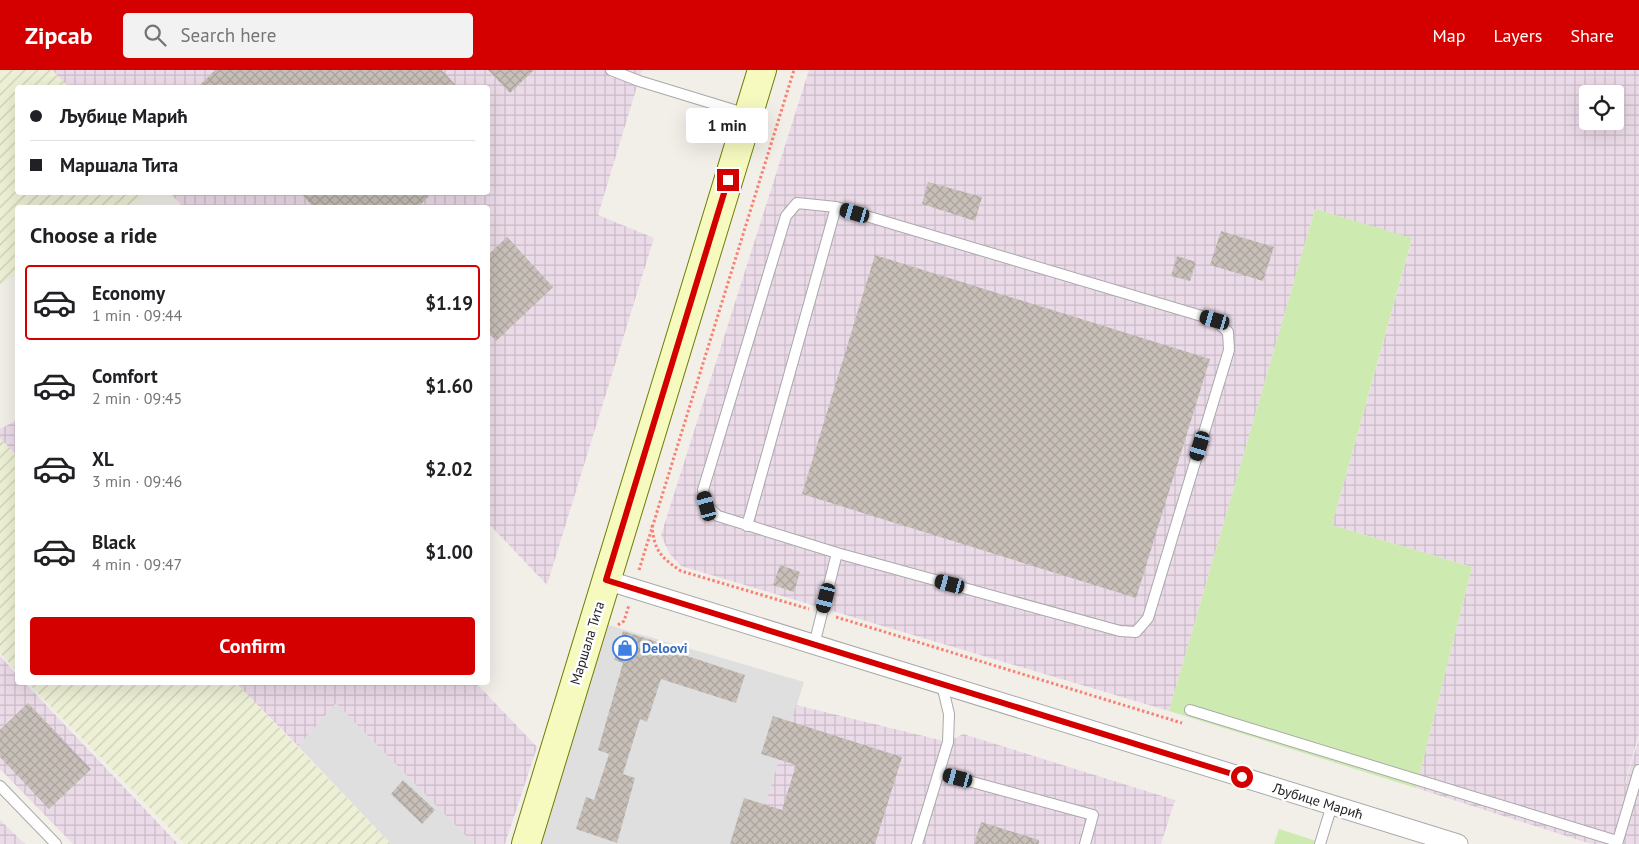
<!DOCTYPE html>
<meta charset="utf-8">
<style>
body{margin:0;font-family:"PT Sans",sans-serif;background:#f2f2f2;color:#202124;height:100vh;display:flex;flex-direction:column;font-size:19px;white-space:nowrap}
*{box-sizing:border-box;margin:0}
p{font-size:16px;color:#757577}
.icon{flex:none;width:28px;height:28px;fill:none;stroke:currentColor;stroke-width:2;stroke-linecap:round;stroke-linejoin:round}
.map{position:relative;flex:1;overflow:hidden}
.details{position:absolute;left:15px;top:135px;width:475px;height:480px;display:flex;flex-direction:column;background:#fff;border-radius:5px;box-shadow:0 5px 20px #0002}
.details>*{flex:none}
.top-card{position:absolute;left:15px;top:15px;width:475px;height:110px;border-radius:5px;box-shadow:0 5px 20px #0002;display:grid;align-content:center;height:110px;padding:0 15px;background:#fff}
.fabs{position:absolute;left:1579px;top:15px;display:grid;gap:10px}
.fabs a{display:grid;place-items:center;width:45px;height:45px;border-radius:5px;background:#fff;box-shadow:0 5px 20px #0002;font-size:25px}
.end{position:absolute;width:22px;height:22px;margin:-11px;border:6px solid #d40000;background:#fff;box-shadow:0 0 0 2px #fff}
.from{border-radius:50%}
.bubble{position:absolute;height:35px;border-radius:5px;background:#fff;box-shadow:0 5px 20px #0002;font-size:16px;font-weight:600;line-height:35px;text-align:center}
.car{position:absolute;width:15px;height:30px;margin:-15px -8px;border-radius:6px;box-shadow:0 0 4px 1px #0007;background:linear-gradient(#222 24%,#8ab4d8 0 40%,#222 0 76%,#8ab4d8 0 86%,#222 0)}
.top-card b{display:flex;align-items:center;gap:18px;height:48px;font-size:19px}
.top-card b+b{border-top:1px solid #e0e0e0}
.top-card i{width:12px;height:12px;background:#202124}
ul{padding:0;list-style:none}
li{display:flex;align-items:center;gap:15px;height:75px;margin:0 10px 8px;padding:0 5px;border:2px solid transparent;border-radius:5px}
li div{flex:1}
li b{display:block;font-size:19px}
li em{font-style:normal;font-weight:600}
li.current{border-color:#d40000}
li>.icon{width:45px;height:45px;stroke-width:1.5}
h2{padding:0 15px;font-size:22px;line-height:60px}
.cta{display:flex;gap:10px;margin-top:auto;padding:10px 15px}
.cta a{flex:1;height:58px;border-radius:5px;background:#d40000;color:#fff;font-size:20px;font-weight:600;line-height:58px;text-align:center}
header{display:flex;align-items:center;gap:30px;box-sizing:border-box;height:70px;padding:0 25px;background:#d40000;color:#fff}
header strong{font-size:24px}
nav{display:flex;gap:28px;margin-inline-start:auto;font-size:18px}
.search{width:350px;height:45px;background:#f2f2f2;display:flex;align-items:center;gap:12px;box-sizing:border-box;padding:0 18px;border-radius:5px;color:#757577;font-size:19px}
.map>svg:first-child{display:block}
.residential{fill:#e0dfdf}
.industrial{fill:url(#industrial-grid);fill-rule:evenodd}
.farmland{fill:url(#farmland-furrows)}
.grass{fill:#cdebb0}
.building{fill:url(#building-cross-hatch)}
.lines{fill:none;stroke-linecap:round;stroke-linejoin:round}
.service-casing{stroke:#a9a9a9;stroke-width:12}
.minor-casing{stroke:#a9a9a9;stroke-width:21}
.secondary-casing{stroke:#707d05;stroke-width:30}
.path{stroke:#fa8072;stroke-width:3;stroke-dasharray:2.5 2.5;stroke-linecap:butt}
.service{stroke:#fff;stroke-width:10}
.minor{stroke:#fff;stroke-width:19}
.secondary{stroke:#f7fabf;stroke-width:28}
.route{stroke:#d40000;stroke-width:6}
.labels{text-anchor:middle;stroke-width:5;stroke-linejoin:round;paint-order:stroke}
.street-label{font-size:14px;fill:#222;stroke:#fff}
.shop-label{font-size:14px;font-weight:bold;fill:#366cbe;stroke:#fff;text-anchor:start}
</style>
<header>
<strong>Zipcab</strong>
<div class="search"><svg class="icon" aria-label="search" viewBox="0 0 24 24"><circle cx="10" cy="10" r="6"/><path d="M15 15l6 6"/></svg>Search here</div>
<nav><a>Map</a><a>Layers</a><a>Share</a></nav>
</header>
<div class="map">
<svg width="1639" height="774" viewBox="0 0 1639 774">
<defs>
<pattern id="industrial-grid" width="8" height="8" patternUnits="userSpaceOnUse" patternTransform="scale(1.25)"><rect width="8" height="8" fill="#ebdbe8"/><path d="M0 4h8M4 0v8" fill="none" stroke="#c9bcc7"/></pattern>
<pattern id="farmland-furrows" width="10" height="10" patternUnits="userSpaceOnUse" patternTransform="scale(1.25)"><rect width="10" height="10" fill="#eef0d5"/><path d="M-1 1l2-2M0 10L10 0M9 11l2-2" fill="none" stroke="#ccceb7"/></pattern>
<pattern id="building-cross-hatch" width="8" height="8" patternUnits="userSpaceOnUse" patternTransform="scale(1.25)"><rect width="8" height="8" fill="#c7bfb8"/><path d="M0 0l8 8M0 8l8-8" fill="none" stroke="#aba49e"/></pattern>
</defs>
<rect width="100%" height="100%" fill="#f2efe9"/>
<g class="residential">
<path d="M605,554l199,58 -51,162h-212z"/>
<path d="M336,632l138,142h-83l-93,-98z"/>
</g>
<g class="industrial">
<path d="M52,0h590l-44,145 56,23 -107,347 -59,-62v-315h-304l-14,-15 318,-1v-104h-419z"/>
<path d="M809,0h830v664l-18,62 18,-57v105h-48l-175,-56 56,-221 -140,-42 80,-286 -97,-30 -146,502 -488,-145 -12,-13 -8,-18zM1588,24h27v27h-27z"/>
<path d="M17,350v36l-17,-18v-9z"/>
<path d="M0,586l17,19 1,7 7,1 153,161h-105l-73,-75z"/>
<path d="M236,613h240l61,64 -32,97h-31l-138,-141 -38,43z"/>
<path d="M796,635l152,37 15,-8 212,66 -14,44h-408z"/>
<path d="M0,750l25,24h-25z"/>
</g>
<g class="farmland">
<path d="M0,0h52l17,17 -51,1v104l131,1 -24,14 -107,1 -1,66 -17,11z"/>
<path d="M0,368l17,18v215l-17,-18z"/>
<path d="M28,613h208l155,161h-206z"/>
</g>
<g class="grass">
<path d="M1315,139l97,29 -80,287 140,42 -56,221 -247,-77z"/>
<path d="M1279,759l47,15h-52z"/>
</g>
<g class="building">
<path d="M215,0h227l16,18h-261z"/>
<path d="M488,0h46l-24,23z"/>
<path d="M928,112l54,15 -7,24 -53,-17z"/>
<path d="M300,122h133l-16,16h-103z"/>
<path d="M1221,161l53,16 -11,34 -53,-16z"/>
<path d="M507,167l46,50 -57,54 -8,-9v-77z"/>
<path d="M875,185l335,104 -74,239 -334,-104z"/>
<path d="M1177,186l19,6 -6,19 -19,-5z"/>
<path d="M780,495l20,7 -6,20 -21,-7z"/>
<path d="M623,561l44,14 -1,4 79,26 -9,28 -75,-24 -14,43 -7,-3 -17,55 12,4 -18,65 -41,-14 10,-32 8,3 15,-46 -11,-4 25,-87 -9,-3z"/>
<path d="M28,633l63,66 -42,40 -49,-52v-27z"/>
<path d="M773,646l129,41 -27,87h-145l14,-46 38,12 14,-45 -35,-11z"/>
<path d="M403,710l32,30 -13,14 -31,-30z"/>
<path d="M981,752l58,18v4h-65z"/>
</g>
<g class="lines">
<defs>
<g id="service">
<path d="M611,0l28,11 108,33"/>
<path d="M747,456l89,-319"/>
<path d="M814,575l23,-92 283,78 16,1 12,-14 81,-268 -1,-18 -13,-12 -379,-113 -39,-4 -11,13 -83,274 4,16 11,10 119,37"/>
<path d="M1190,640l427,131"/>
<path d="M939,703l154,42 -8,29"/>
<path d="M0,716l56,58"/>
<path d="M917,774l31,-102 1,-28 -7,-29"/>
<path d="M1320,774l12,-39"/>
<path d="M1617,774l22,-74"/>
</g>
<path id="minor" d="M606,510l852,264"/>
<path id="secondary" d="M526,774l236,-774"/>
</defs>
<use href="#service" class="service-casing"/>
<use href="#minor" class="minor-casing"/>
<use href="#secondary" class="secondary-casing"/>
<g class="path">
<path d="M652,455c2,25 8,32 29,46l128,38"/>
<path d="M639,500l155,-500"/>
<path d="M836,547l346,106"/>
<path d="M618,555l6,-4 5,-16"/>
</g>
<use href="#service" class="service"/>
<use href="#minor" class="minor"/>
<use href="#secondary" class="secondary"/>
</g>
<g class="lines">
<path class="route" d="M728,110l-122,400 636,197"/>
</g>
<defs>
<symbol id="shop-ring" viewBox="-11 -11 22 22"><circle r="9.5" fill="#fff" stroke="#3f7fe0" stroke-width="1.5"/><path d="M-5-2.5h2.3a2.7 3.5 0 0 1 5.4 0H5L5.5 6h-11ZM-1.5-2.5h3a1.5 2.3 0 0 0-3 0Z" fill="#3f7fe0"/></symbol>
</defs>
<g fill-rule="evenodd">
<use href="#shop-ring" x="611" y="564" width="28" height="28"/>
</g>
<g class="labels">
<g class="street-label">
<text transform="translate(587 573) rotate(-73)" y="5">Маршала Тита</text>
<text transform="translate(1318 731) rotate(17)" y="5">Љубице Марић</text>
</g>
<g class="shop-label">
<text x="642" y="583">Deloovi</text>
</g>
</g>
</svg>
<div class="fabs">
<a><svg class="icon" aria-label="locate" viewBox="0 0 24 24"><circle cx="12" cy="12" r="6"/><path d="M12 2v4M12 18v4M2 12h4M18 12h4"/></svg></a>
</div>
<i class="end from" style="left:1242px;top:707px"></i>
<i class="end" style="left:728px;top:110px"></i>
<div class="bubble" style="left:686px;top:38px;width:82px">1 min</div>
<i class="car" style="left:855px;top:143px;rotate:286deg"></i>
<i class="car" style="left:1215px;top:250px;rotate:286deg"></i>
<i class="car" style="left:1200px;top:376px;rotate:197deg"></i>
<i class="car" style="left:707px;top:436px;rotate:345deg"></i>
<i class="car" style="left:950px;top:514px;rotate:285deg"></i>
<i class="car" style="left:826px;top:528px;rotate:194deg"></i>
<i class="car" style="left:958px;top:708px;rotate:285deg"></i>
<div class="top-card">
<b><i class="from"></i>Љубице Марић</b>
<b><i></i>Маршала Тита</b>
</div>
<section class="details">
<h2>Choose a ride</h2>
<ul>
<li class="current"><svg class="icon" aria-label="car" viewBox="0 0 24 24"><path d="M5 17H2v-5l4-1 3-4h7l3 4 3 1v5h-3M9 17h6M6 11h13"/><circle cx="7" cy="17" r="2"/><circle cx="17" cy="17" r="2"/></svg><div><b>Economy</b><p>1 min · 09:44</p></div><em>$1.19</em></li>
<li><svg class="icon" aria-label="car" viewBox="0 0 24 24"><path d="M5 17H2v-5l4-1 3-4h7l3 4 3 1v5h-3M9 17h6M6 11h13"/><circle cx="7" cy="17" r="2"/><circle cx="17" cy="17" r="2"/></svg><div><b>Comfort</b><p>2 min · 09:45</p></div><em>$1.60</em></li>
<li><svg class="icon" aria-label="car" viewBox="0 0 24 24"><path d="M5 17H2v-5l4-1 3-4h7l3 4 3 1v5h-3M9 17h6M6 11h13"/><circle cx="7" cy="17" r="2"/><circle cx="17" cy="17" r="2"/></svg><div><b>XL</b><p>3 min · 09:46</p></div><em>$2.02</em></li>
<li><svg class="icon" aria-label="car" viewBox="0 0 24 24"><path d="M5 17H2v-5l4-1 3-4h7l3 4 3 1v5h-3M9 17h6M6 11h13"/><circle cx="7" cy="17" r="2"/><circle cx="17" cy="17" r="2"/></svg><div><b>Black</b><p>4 min · 09:47</p></div><em>$1.00</em></li>
</ul>
<div class="cta"><a>Confirm</a></div>
</section>
</div>
